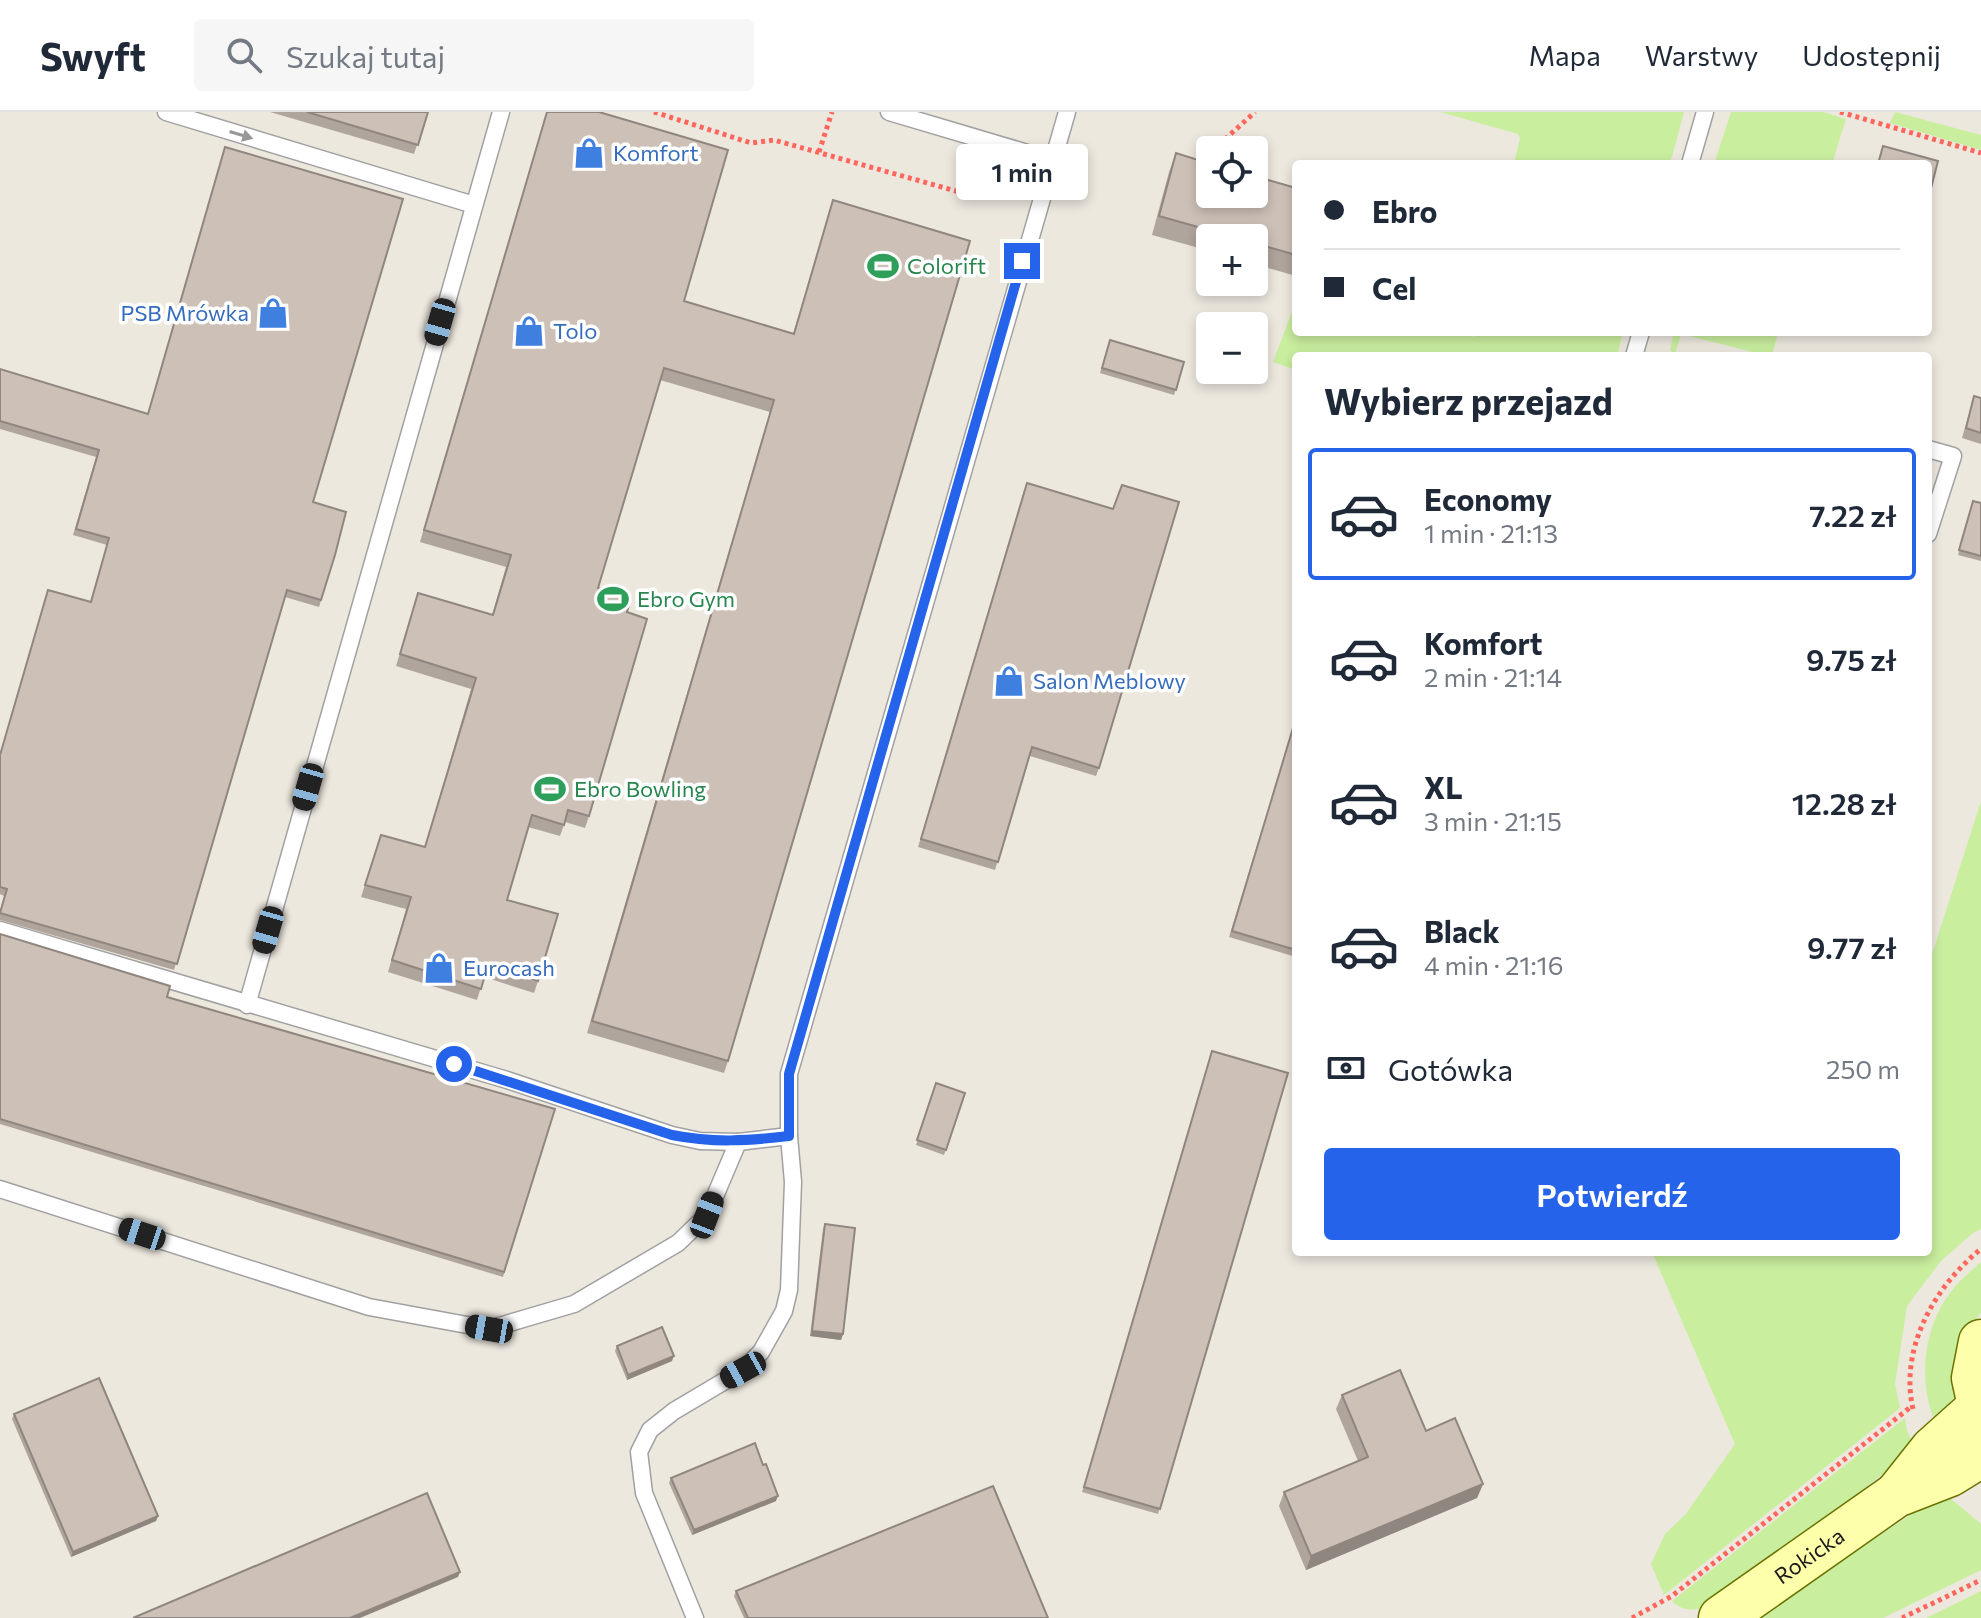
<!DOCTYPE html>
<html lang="pl">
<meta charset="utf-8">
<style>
body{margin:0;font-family:Commissioner,sans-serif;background:#f6f6f7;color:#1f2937;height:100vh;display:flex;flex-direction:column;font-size:30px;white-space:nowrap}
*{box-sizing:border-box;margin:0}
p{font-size:26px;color:#747a83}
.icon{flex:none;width:44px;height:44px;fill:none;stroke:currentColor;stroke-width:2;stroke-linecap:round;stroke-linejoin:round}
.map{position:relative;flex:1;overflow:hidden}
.panel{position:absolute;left:1292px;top:240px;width:640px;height:904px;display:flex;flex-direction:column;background:#fff;border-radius:8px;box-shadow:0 4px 12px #0003}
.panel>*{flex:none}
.banner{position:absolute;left:1292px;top:48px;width:640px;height:176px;border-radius:8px;box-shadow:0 4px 12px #0003;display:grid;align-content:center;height:176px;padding:0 32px;background:#fff}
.fabs{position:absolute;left:1196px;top:24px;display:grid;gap:16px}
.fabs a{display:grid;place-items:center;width:72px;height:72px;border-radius:8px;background:#fff;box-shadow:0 4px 12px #0003;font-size:40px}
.end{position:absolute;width:36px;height:36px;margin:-18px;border:10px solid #2563eb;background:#fff;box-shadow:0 0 0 4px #fff}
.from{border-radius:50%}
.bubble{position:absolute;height:56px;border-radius:8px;background:#fff;box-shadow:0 4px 12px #0003;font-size:26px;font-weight:600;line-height:56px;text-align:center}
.car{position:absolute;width:24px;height:48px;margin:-24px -12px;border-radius:10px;box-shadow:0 0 6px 2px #0007;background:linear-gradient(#222 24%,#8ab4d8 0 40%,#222 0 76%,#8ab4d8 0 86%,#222 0)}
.banner b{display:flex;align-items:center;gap:28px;height:76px;font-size:30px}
.banner b+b{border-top:2px solid #e0e1e3}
.banner i{width:20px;height:20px;background:#1f2937}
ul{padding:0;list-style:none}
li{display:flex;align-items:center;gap:24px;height:132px;margin:0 16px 12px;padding:0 16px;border:4px solid transparent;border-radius:8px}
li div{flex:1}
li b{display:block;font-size:30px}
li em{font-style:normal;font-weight:600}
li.active{border-color:#2563eb}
li>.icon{width:72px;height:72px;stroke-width:1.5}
h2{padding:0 32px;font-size:36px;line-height:96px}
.pay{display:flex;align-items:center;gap:20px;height:88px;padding:0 32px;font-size:30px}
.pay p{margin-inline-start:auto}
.action{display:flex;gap:16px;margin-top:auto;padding:16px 32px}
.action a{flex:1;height:92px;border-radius:8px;background:#2563eb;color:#fff;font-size:32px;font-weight:600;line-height:92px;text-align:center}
header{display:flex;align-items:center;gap:48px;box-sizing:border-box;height:112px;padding:0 40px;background:#fff;border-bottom:2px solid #e0e1e3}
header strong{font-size:38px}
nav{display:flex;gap:44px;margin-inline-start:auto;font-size:28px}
.search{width:560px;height:72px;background:#f6f6f7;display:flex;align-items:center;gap:20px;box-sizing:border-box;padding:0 28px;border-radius:8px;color:#747a83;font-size:30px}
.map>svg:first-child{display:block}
.grass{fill:#c9ee9e}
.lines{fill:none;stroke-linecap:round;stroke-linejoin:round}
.lane-casing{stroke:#a1a1a1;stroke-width:19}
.secondary-casing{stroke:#6b7300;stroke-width:47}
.path{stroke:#ff675e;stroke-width:5;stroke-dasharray:4 4;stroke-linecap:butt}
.lane{stroke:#fff;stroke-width:16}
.secondary{stroke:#feffab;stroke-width:44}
.wall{fill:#b0a59d}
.shaded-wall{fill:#908680}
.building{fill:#cdc0b7;stroke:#908680;stroke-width:2}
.oneway{fill:#989898}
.route{stroke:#2563eb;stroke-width:10}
.labels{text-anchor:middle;stroke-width:7;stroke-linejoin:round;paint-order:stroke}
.shop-label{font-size:22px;fill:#366cbe;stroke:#fff;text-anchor:start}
.leisure-label{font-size:22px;fill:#27864d;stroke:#fff;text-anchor:start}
.street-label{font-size:22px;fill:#1a1a1a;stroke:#fff}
</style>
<header>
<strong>Swyft</strong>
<div class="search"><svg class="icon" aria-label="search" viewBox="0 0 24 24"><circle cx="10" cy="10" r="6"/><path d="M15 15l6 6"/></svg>Szukaj tutaj</div>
<nav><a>Mapa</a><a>Warstwy</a><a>Udostępnij</a></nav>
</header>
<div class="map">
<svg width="1981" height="1506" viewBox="0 0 1981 1506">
<rect width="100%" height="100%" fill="#ede8de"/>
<g class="grass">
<path d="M1440,0h244l-14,52h-156l6,-26 -2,-4z"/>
<path d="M1731,0h92l23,7 -14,45h-118z"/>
<path d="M1895,0l86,23v15l-91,-27z"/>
<path d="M1296,189v31h162l16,5 2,-5h147l-6,24h-321v14l-23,-8z"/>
<path d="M1674,220h104l-6,24h-3l-88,-22 -6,20 -5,-4z"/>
<path d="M1981,689v428l-8,4 -32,28 -34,45 -12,78 5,24 -236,187 -13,-31 14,-30 20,-19 50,-71 -83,-192h276v-285z"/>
<path d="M1981,1150v50l-9,17 -11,65 -22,36c-23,-43 -17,-105 15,-142 8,-10 18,-18 27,-26z"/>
<path d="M1905,1306l2,13 9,17 -199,155c-16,6 -31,12 -45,-2z"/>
<path d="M1944,1381l37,31v46l-98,48h-131z"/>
<path d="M1981,1479v27h-55z"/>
</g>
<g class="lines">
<defs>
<g id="lane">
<path d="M166,0l308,93"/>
<path d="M889,0l162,48"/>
<path d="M1690,52l15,-52"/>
<path d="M1634,244l7,-24"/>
<path d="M1928,337l25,7 -25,78"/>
<path d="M0,818l507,150 165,55 28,6 38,1 51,-6"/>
<path d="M247,893l254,-893"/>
<path d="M0,1077l369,118 120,22 85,-25 104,-61 29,-28 31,-73"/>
<path d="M695,1506l-51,-125 -5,-41 11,-22 24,-19 69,-41 18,-18 23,-41 5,-21 4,-108 -4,-46v-62l278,-962"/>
</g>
<g id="secondary">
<path d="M1981,1230l-7,36 7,32"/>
<path d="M1898,1381l35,-44 47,-42"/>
<path id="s1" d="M1721,1506l175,-123 54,-21 31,-19"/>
</g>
</defs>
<use href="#lane" class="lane-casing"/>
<use href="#secondary" class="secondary-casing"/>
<g class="path">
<path d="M654,0l97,31 23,-3 189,53 11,-32"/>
<path d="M1840,0l141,41"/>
<path d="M1213,38l42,-38"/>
<path d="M819,40l13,-40"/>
<path d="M1913,1297c-14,-61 22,-123 68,-160"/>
<path d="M1632,1506l40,-22 240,-190"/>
<path d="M1902,1506l79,-38"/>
</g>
<use href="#lane" class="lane"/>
<use href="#secondary" class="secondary"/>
</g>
<g class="wall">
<path d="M270,0h158l-14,42z"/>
<path d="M547,0h52l85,189 109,33 40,-134 -105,861 -4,12 -137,-40 183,-621 -110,-32 -62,208 29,24 -38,204 -4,12 -20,-6 -5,14 -32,-9 -21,73 31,81 -4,12 -50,-16 -7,23 -89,-28 18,-63 -45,-12 20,-62 44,12 46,-158 -75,-23 22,-73 74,22 14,-48 -86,-25z"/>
<path d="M1201,38l9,44 86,-6v88l-42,-12v-26h-44v13l-58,-16 17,-63 7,-19 21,7z"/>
<path d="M1110,228l74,22 -10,33 -74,-22z"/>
<path d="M0,257l313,133 22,53 -16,52 -34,-10 -111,373 -174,-50v-10l4,-14 -4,-2v-139l90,-153 17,-57 -34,-10 23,-78 -96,-28z"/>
<path d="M1974,284l7,2v46l-19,-6z"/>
<path d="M1024,379l75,277 -3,8 -66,-20 -35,114 -77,-23z"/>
<path d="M1973,389l8,2v58l-23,-6z"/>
<path d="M1296,605v240l-67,-20z"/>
<path d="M0,822l167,63 388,112 -52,168 -503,-153z"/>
<path d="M1212,939l76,22 -130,441 -76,-22z"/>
<path d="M936,971l29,10 -21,62 -28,-10z"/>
<path d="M825,1112l18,110 -2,6 -31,-4 13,-107z"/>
<path d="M617,1234l55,15 -45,19 -12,-29z"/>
<path d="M1342,1283l84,36 57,53 -6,14 -171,72 -27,-64 5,-14 74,-31 -22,-52z"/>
<path d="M14,1302l144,102 -2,5 -85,36 -59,-138z"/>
<path d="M763,1353l13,36 -84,34 -23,-52 2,-5z"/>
<path d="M736,1479l312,27h-304l-10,-22z"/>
</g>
<g class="shaded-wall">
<path d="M812,1219l31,3 -2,6 -31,-4z"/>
<path d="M674,1244l-2,5 -45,19 1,-5z"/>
<path d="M1483,1372l-6,14 -171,72 5,-14z"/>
<path d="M778,1384l-2,5 -84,34 2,-5z"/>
<path d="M158,1404l-2,5 -85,36 2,-5z"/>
<path d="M460,1460l-2,5 -98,41h-10z"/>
</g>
<g class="building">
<path d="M307,0h121l-10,33z"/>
<path d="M547,0h52l129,38 -44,151 110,33 39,-134 137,41 -242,820 -136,-40 182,-621 -110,-32 -66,220 33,10 -4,14 20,7 -58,197 -21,-6 -4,15 -32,-10 -25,85 51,14 -20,67 -50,-16 -7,24 -89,-29 19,-63 -46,-12 16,-50 44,12 51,-169 -76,-24 18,-61 75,22 18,-60 -87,-25z"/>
<path d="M1883,34l55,15 -10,39v-36h-50z"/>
<path d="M225,35l178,52 -90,303 33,10 -11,43 -14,45 -34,-10 -110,374 -177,-51 7,-24 -7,-2v-132l48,-165 43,12 18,-64 -33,-9 23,-79 -99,-29v-52l148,45z"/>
<path d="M1201,38l9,3v41h44v-18l42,12v67l-42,-12v-5h-17l-78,-22 17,-63 22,7z"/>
<path d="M1110,228l74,22 -8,28 -74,-22z"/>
<path d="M1974,284l7,2v35l-15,-5z"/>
<path d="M1027,371l86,26 9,-24 57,17 -80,266 -67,-21 -34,115 -77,-23z"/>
<path d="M1973,389l8,2v53l-22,-6z"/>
<path d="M1296,606v232l-64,-19z"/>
<path d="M0,822l170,52 -3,11 388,112 -51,163 -504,-153z"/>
<path d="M1212,939l76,22 -128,436 -76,-22z"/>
<path d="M936,971l29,10 -19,57 -29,-10z"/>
<path d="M825,1112l30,4 -12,106 -31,-3z"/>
<path d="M662,1215l12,29 -46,19 -11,-29z"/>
<path d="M1400,1258l26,61 29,-13 28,66 -172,72 -27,-64 84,-35 -26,-62z"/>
<path d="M99,1266l59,138 -85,36 -59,-138z"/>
<path d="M755,1331l8,22 3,-1 12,32 -84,34 -23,-52z"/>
<path d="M993,1374l55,132h-300l-12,-27z"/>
<path d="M427,1381l33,79 -110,46h-217z"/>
</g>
<defs><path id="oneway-solid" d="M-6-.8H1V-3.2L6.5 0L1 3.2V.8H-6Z" transform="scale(2)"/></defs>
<use class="oneway" href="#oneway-solid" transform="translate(241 23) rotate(17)"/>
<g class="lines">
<path class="route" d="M454,952l218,71c40,8 76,6 117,1v-62l233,-813"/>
</g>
<defs>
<symbol id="shop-bare" viewBox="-9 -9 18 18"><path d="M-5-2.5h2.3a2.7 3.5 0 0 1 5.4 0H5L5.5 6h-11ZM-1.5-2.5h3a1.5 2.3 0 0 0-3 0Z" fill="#3f7fe0" stroke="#fff" stroke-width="2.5" paint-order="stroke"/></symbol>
<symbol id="stadium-bare" viewBox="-9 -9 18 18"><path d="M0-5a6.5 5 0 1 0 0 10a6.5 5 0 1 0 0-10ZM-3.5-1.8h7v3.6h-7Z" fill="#2e9e5b" stroke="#fff" stroke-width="2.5" paint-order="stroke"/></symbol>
</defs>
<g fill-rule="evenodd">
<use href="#shop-bare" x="567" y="19" width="44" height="44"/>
<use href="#stadium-bare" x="861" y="132" width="44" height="44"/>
<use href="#shop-bare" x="251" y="179" width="44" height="44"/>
<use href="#shop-bare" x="507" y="197" width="44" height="44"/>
<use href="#stadium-bare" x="591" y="465" width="44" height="44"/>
<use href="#shop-bare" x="987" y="547" width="44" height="44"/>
<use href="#stadium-bare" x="528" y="655" width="44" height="44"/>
<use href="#shop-bare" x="417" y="834" width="44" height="44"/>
</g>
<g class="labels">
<g class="shop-label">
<text x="613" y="49">Komfort</text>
<text x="249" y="209" text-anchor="end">PSB Mrówka</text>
<text x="553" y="227">Tolo</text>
<text x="1033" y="577">Salon Meblowy</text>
<text x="463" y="864">Eurocash</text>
</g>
<g class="leisure-label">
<text x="907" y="162">Colorift</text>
<text x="637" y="495">Ebro Gym</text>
<text x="574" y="685">Ebro Bowling</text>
</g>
<g class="street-label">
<text dy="8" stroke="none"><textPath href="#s1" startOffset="108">Rokicka</textPath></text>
</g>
</g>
</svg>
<div class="fabs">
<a><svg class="icon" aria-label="locate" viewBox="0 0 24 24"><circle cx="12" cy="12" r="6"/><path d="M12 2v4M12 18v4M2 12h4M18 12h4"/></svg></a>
<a>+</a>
<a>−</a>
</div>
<i class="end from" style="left:454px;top:952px"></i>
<i class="end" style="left:1022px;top:149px"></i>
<div class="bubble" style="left:956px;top:32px;width:132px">1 min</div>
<i class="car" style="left:440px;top:210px;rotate:196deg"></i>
<i class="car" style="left:308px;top:675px;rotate:196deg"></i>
<i class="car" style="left:268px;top:818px;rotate:196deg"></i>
<i class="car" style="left:707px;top:1103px;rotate:21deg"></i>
<i class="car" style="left:142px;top:1122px;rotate:288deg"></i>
<i class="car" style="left:489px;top:1217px;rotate:280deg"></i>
<i class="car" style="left:743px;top:1258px;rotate:241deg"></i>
<div class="banner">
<b><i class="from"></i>Ebro</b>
<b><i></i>Cel</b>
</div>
<section class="panel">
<h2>Wybierz przejazd</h2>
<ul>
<li class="active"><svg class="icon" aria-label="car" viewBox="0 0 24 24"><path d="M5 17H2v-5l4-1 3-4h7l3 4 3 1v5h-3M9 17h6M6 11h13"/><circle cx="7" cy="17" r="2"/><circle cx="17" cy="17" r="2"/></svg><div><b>Economy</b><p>1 min · 21:13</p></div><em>7.22 zł</em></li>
<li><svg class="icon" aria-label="car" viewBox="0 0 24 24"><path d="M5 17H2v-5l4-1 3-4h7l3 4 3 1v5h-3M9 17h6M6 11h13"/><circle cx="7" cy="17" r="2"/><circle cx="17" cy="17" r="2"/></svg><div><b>Komfort</b><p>2 min · 21:14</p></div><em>9.75 zł</em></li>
<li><svg class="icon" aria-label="car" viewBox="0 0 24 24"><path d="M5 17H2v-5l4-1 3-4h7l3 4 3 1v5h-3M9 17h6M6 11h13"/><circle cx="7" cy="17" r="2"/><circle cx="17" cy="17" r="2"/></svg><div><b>XL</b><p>3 min · 21:15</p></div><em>12.28 zł</em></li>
<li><svg class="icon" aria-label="car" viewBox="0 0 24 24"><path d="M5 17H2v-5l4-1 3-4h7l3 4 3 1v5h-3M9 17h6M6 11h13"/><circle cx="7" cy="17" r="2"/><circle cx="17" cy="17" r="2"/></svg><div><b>Black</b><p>4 min · 21:16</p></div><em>9.77 zł</em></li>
</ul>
<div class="pay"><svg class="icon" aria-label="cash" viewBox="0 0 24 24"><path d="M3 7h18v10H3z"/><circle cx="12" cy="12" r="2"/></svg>Gotówka<p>250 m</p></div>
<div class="action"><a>Potwierdź</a></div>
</section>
</div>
